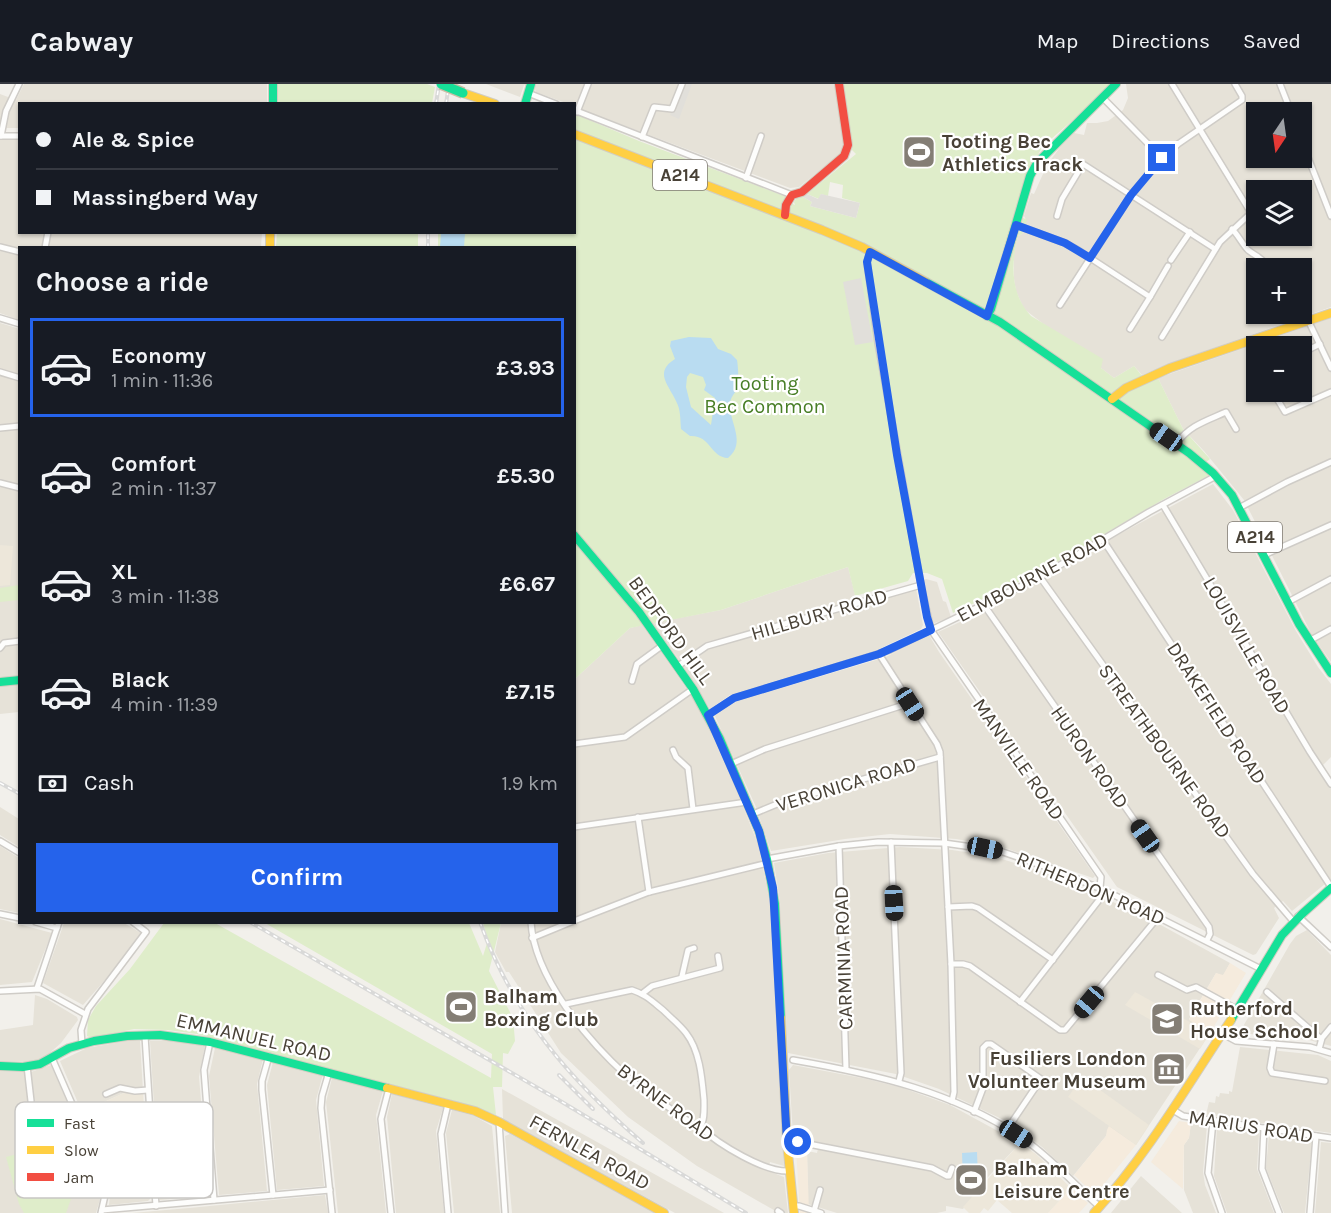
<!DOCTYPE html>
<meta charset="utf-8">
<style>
body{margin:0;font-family:Karla,sans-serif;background:#20242c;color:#f1f3f6;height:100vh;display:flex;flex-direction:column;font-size:22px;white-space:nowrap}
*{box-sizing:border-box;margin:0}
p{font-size:20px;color:#9ea1a6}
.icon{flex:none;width:33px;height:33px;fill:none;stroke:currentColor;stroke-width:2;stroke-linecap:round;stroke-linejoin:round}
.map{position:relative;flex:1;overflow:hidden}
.sheet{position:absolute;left:18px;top:162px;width:558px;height:678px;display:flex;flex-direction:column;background:#171b24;border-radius:0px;box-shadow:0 2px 4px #0004}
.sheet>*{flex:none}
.top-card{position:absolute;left:18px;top:18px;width:558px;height:132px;border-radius:0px;box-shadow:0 2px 4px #0004;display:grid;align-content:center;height:132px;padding:0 18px;background:#171b24}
.needle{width:39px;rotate:193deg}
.tools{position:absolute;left:1246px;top:18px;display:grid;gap:12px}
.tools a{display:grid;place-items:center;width:66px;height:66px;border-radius:0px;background:#171b24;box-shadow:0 2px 4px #0004;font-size:30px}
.end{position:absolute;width:27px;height:27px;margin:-14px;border:8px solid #2563eb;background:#fff;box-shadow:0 0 0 3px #fff}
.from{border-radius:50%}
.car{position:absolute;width:18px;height:36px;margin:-18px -9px;border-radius:8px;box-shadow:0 0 4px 2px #0007;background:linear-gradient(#222 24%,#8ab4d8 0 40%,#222 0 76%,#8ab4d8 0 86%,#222 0)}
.top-card b{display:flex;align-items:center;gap:21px;height:57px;font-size:22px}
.top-card b+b{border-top:2px solid #363941}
.top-card i{width:15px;height:15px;background:#f1f3f6}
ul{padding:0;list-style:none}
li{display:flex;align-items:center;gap:18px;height:99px;margin:0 12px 9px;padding:0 6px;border:3px solid transparent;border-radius:0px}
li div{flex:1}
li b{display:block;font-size:22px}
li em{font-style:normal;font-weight:700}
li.active{border-color:#2563eb}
li>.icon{width:54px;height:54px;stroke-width:1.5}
h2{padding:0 18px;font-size:27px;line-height:72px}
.pay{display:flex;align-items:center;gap:15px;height:66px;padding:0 18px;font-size:22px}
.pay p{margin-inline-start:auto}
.primary-button{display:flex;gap:12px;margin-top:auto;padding:12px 18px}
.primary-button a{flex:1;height:69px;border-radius:0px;background:#2563eb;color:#fff;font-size:24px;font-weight:700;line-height:69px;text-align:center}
header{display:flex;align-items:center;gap:36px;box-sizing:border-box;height:84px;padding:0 30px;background:#171b24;border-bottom:2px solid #363941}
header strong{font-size:28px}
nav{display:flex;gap:33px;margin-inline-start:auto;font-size:21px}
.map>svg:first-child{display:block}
.residential{fill:#e6e2d8;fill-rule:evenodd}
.commercial{fill:#f5ebdd}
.education{fill:#ede7da}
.green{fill:#dfedca}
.parking{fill:#e1dfda}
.water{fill:#b9dcf1;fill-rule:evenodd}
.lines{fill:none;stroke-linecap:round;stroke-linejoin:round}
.street-casing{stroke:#cfccc7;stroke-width:8}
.fast-casing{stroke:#d2cdc1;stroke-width:10}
.slow-casing{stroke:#d2cdc1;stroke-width:10}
.jam-casing{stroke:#d2cdc1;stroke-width:10}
.street{stroke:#fdfdfc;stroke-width:5}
.fast{stroke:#16e098;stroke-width:8}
.slow{stroke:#ffcf43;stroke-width:8}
.jam{stroke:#f24e42;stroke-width:8}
.rail-casing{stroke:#d9d9d8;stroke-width:4}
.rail{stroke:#fff;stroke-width:1.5;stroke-dasharray:4.5;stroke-linecap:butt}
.fast-bridge-casing{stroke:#cbbda5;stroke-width:12;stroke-linecap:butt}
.fast-bridge{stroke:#16e098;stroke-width:9}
.route{stroke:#2563eb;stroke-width:8}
.labels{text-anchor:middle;stroke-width:4.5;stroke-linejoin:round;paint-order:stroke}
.shield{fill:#fff;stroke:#7f7a72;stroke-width:1.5}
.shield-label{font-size:18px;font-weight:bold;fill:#484136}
.poi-label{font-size:20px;font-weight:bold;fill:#484136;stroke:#fff;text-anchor:start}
.park-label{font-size:20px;fill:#487e26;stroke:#fff}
.street-label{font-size:20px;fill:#484136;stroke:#fff}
.key{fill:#fff;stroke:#c8c6c3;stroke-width:1.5}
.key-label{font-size:16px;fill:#484136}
</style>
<header>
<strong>Cabway</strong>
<nav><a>Map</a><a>Directions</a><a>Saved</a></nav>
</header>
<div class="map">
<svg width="1331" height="1129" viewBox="0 0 1331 1129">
<rect width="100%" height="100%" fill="#f2f0eb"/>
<g class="residential">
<path d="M24,0h243v19l-247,1 -1,24h-19v-34l16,6z"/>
<path d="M486,0h349l9,61 -5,10 -40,32 -9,1 -215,-81 -1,-3 -8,-1 -30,-11 -1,-3 -11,-4 -4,12z"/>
<path d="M1126,0h205v223l-155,54 -34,14 -8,-9 -20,12 -90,-69 -8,-18 -2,-12v-18l-2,-3 6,-22 4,-2 4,-14 -2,-4 7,-23 3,1 13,-29 14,-19 13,-13 10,2 3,-12h10l11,-2 15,-11 5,-12zM1257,28h45v46h-45zM1257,106h45v46h-45zM1257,184h45v46h-45z"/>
<path d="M0,56h19l1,92 242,1 -1,14 -241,1 -1,72 -19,-7z"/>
<path d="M1331,234v344l-19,-27 -68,-135 -40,-49 -21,-22 -25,-51zM1257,262h45v46h-45z"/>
<path d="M0,239l20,6 -1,383 -19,2z"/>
<path d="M1213,400l20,26 63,121 22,36 13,17v73l-13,13 13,19v90l-39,32 -9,-10 -9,7 5,10 -23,36 -3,1 -136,-68 -179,-255 55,-25 119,-69z"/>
<path d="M848,483l10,39 58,-18 7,37 -2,4 -42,20 -149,46 -20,14 -30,-48 -28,-38 69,-13z"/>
<path d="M926,495l11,3 6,19 3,1 5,15 -19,7 -8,-44z"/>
<path d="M642,541l53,76 26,50 38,96 11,58 14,261 -14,-4 -2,9 16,6 4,36h-9l-82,-47 -69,-49 -67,-64 -52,-81h-3l-11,-20 6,-29 73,-1 1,-243 55,-51z"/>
<path d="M929,551l10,17 156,224 -2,2 -91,-31 -46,-8 -66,-5 -45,5 -74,12 -15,-44 -42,-93 24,-13 148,-44z"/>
<path d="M0,723l19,12v28l-19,-12z"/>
<path d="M0,762l19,12v55l-19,-4z"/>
<path d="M900,763l52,3 40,6 61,19 37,16 69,33 71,39 -7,13 -7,-3 -27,46 21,14 -74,112 -27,-18 -3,9 -33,40 -31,-29 -34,-25 -69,-33 -43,-15 -108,-21 -8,-151 -6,-39 54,-10z"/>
<path d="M0,835l52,14 -20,49 -32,3z"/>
<path d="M64,839h60l17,10 -22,31 -36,41 -40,-22z"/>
<path d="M1307,846l24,25v91l-22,-6 -68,-7v-3l49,-86 6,-8z"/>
<path d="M35,911l12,4 30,18 1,3 -17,23 -16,14 -15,5 -30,-1v-31l33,-5z"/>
<path d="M127,957h13l3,50 -17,1 -44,20 -22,-51 27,-13z"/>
<path d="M150,957h28l27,4 -6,32 10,119 -49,4z"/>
<path d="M1240,963l78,8 13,6v72l-125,-18 3,-13 6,1 1,-7 3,1 1,-4 9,1v-3l3,1z"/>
<path d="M215,964l48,11 -6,25 10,107 -48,4 -10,-119z"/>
<path d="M273,978l50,12 -7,26 8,86 -47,4 -10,-105z"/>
<path d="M51,981l49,112v22l-4,14h-96v-142l31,1z"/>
<path d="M793,981l74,14 36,9 47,17 70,38 -32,34 -25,32 -17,-3v5l-9,2h-100l-29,-9 -1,-53 10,2 2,-9 -23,-5 -3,-3 -4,-66z"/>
<path d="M332,994l51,13 -7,24 10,98h-48l-12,-111z"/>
<path d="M502,1005l222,124h-49l-172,-94z"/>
<path d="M392,1010l51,14 -7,23 8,82h-48l-9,-96z"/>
<path d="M452,1026l22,6 18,10 8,87h-46l-8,-80z"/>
<path d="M1191,1039l16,2 -4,47 2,13 11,28h-23l-9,-23v-45l5,-7z"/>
<path d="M1217,1043l42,6 -2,36 17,44h-47l-13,-37z"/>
<path d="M510,1050l145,79h-143l-7,-77z"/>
<path d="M1269,1050l43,7 -7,72h-21l-18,-45z"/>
<path d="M1321,1058l10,1v70h-16z"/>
<path d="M147,1068l3,36v11l-2,2 -39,4 2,-21 -9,-27z"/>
<path d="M1141,1092l1,1 40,36h-71z"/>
<path d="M325,1111l3,18h-196l57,-5z"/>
</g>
<g class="commercial">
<path d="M1230,879l16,10 -36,60 -21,-13 27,-47 7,2z"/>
<path d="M1179,1037l12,2 -2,15 -5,7 -1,44 -32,-27z"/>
<path d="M1109,1042l27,19 -41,50 -21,-20 32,-39 1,-6z"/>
<path d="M796,1065l11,2 2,62h-9z"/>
<path d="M1071,1104l17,15 -9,10h-31z"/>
</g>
<g class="education">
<path d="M0,461l13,1 -3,39 -10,1z"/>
<path d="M1135,908l75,41 -10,16 -75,-44z"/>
<path d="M1082,993l67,48 -13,20 -68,-48z"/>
<path d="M143,1007l4,61 -45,5 -20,-45 44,-20z"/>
<path d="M1020,1059l16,11 35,34 -23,25h-36l-15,-13 -9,11 -4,-3 -4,5h-11l-6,-6z"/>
</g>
<g class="green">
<path d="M278,0h149l8,3 -3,16 -154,1z"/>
<path d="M842,0h268l-29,29 -39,34 -13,26 -13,41 11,6 -5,14 -4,2c-7,27 -8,58 13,80l72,43 -2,9 13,10 20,-12 13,16 11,-4 25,51 27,30 -10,8 10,8 -46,24 -126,74 -85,40 -11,-34 -15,-6h-14l-5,8 -53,15 -7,-29 -127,43 -91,18 -55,51 -1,-431h-136v-15l136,-1 1,-118 64,27 148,56 -1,4 9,4 -1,-3 3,-5 4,-1 11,6 -2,4 46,12 4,-15 -18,-5 1,-13 -13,-3 -2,14 -7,-2 -2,5 -12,-5 49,-40 -4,-4z"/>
<path d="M277,149h141v14h-142z"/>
<path d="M19,501v15l-19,2v-14z"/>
<path d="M164,839h51l276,155 1,-24 -227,-131h204l14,33 5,-16 -5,-17h18l-12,48 24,47 2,23 -7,13 -5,-1 -1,34h-9l3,28 -41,-14 -258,-67 -29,-4 -34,-1 -43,9 -4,-2 1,-16 8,-14 34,-37z"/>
<path d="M49,1018l11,40 -5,2 16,55 -5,14h-42l-5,-9 -13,-47 37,-10 -9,-40z"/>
</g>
<g class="parking">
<path d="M682,0h10l-13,35 -9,-4z"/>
<path d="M807,110l11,5 3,-5 39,9 -4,15 -46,-12 2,-4 -11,-6z"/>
<path d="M861,194l12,64 -18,3 -12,-63z"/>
</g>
<g class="water">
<path d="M441,149h24l-1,14h-24z"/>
<path d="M689,253l22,1 7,11 13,5 6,6c1,4 2,23 1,27 -3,7 -8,10 -8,17 -1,18 17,39 -2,54 -18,-1 -17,-23 -38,-22l-9,-7c-1,-10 0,-19 -5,-28 -8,-17 -22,-29 -1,-42l-5,-13 1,-5zM690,289l13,4 3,8 -2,5 11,8 -4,27 -20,-18 -5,-20 1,-10z"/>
<path d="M977,1068l1,27 -15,1 -1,-27z"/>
</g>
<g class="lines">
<defs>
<g id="street">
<path d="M1172,0l79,129"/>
<path d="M1280,0l11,28"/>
<path d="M528,9l28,11"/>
<path d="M1103,14l59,60 16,-14 64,-44v-4l-7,-12"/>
<path d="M574,26l218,85"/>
<path d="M577,28l11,-28"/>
<path d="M0,52h20"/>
<path d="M1,52l5,-25 13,-27"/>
<path d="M642,53l12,-30 18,2 10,-25"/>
<path d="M1302,58l29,74"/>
<path d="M746,94l15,-42"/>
<path d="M1057,132l5,-17 21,-35 132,85"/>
<path d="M1016,141l49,18 13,7 72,47 18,-31"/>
<path d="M1232,145c6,6 11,16 16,21 6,5 12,7 17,13l-3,5"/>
<path d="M0,163l20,5"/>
<path d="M45,164l3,-16"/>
<path d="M870,168l-3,10 11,81 43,242"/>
<path d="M1171,176l19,-28"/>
<path d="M1060,221l71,-110 31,-37"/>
<path d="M0,234l20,6"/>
<path d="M1308,236l23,48"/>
<path d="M1130,245l20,-32"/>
<path d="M1162,253l58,-95 31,-29 6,-2"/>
<path d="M1248,257l9,18"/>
<path d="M1302,269l18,-9"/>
<path d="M0,288l20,6"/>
<path d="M1273,308l12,20 46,-20"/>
<path d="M0,344l20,-2"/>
<path d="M1176,360c14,-19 30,-23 50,-32l10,17"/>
<path d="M0,399l20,5"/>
<path d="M1163,421l147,247 21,32"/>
<path d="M1239,424l48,-26 44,-20"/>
<path d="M1103,456l228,347"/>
<path d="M1264,471l67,-30"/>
<path d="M1040,493l213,297 40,47"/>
<path d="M1288,518l43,-23"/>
<path d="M984,521l225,322 1,7 -3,6"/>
<path d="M1309,557l22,-12"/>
<path d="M0,564l4,-5 16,-2"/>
<path d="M879,570l58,90 3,8 11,212 3,128 -2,9"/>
<path d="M678,582l29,-20 214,-61 10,45 170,247 -1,11"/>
<path d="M632,597l5,-17 26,-19"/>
<path d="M708,631l26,-17 156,-48 150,-73 109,-65 67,-36"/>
<path d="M574,660l51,-7 68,-48"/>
<path d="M673,666l3,7 12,11 5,41"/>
<path d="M731,680l34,-15 145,-46"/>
<path d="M753,730l24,-10 163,-47"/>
<path d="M638,733l11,75"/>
<path d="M574,743l173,-25"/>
<path d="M0,757l20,12"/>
<path d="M891,758l10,231 -2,8"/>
<path d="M839,762l7,223"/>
<path d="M767,775l72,-13 39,-4 66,1 56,8 55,19 51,21 155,78"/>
<path d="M948,823l24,-1 6,2 75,52"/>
<path d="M0,830l20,4"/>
<path d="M1298,832l33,31"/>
<path d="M574,837l75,-29 119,-29"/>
<path d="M36,838l21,6"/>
<path d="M531,838c3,55 57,119 96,154 20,18 45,33 67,49l6,2c18,17 65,46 90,44"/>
<path d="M532,854l39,-16"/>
<path d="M951,880h12l7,2 90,64h5l94,-114"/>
<path d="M1158,891l29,15 9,-3 42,23"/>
<path d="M682,892l6,-26 6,-2"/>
<path d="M37,904l22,-66"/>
<path d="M0,907l40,-2 45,25"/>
<path d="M1267,908l54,47"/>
<path d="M643,909l9,-7 68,-18 -2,-12"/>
<path d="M1020,918l86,-111"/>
<path d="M566,920l66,-14c13,4 21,12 31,20 7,7 17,15 23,23 14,18 16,45 18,67 0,9 1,20 -4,27"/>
<path d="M1223,950l13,7 74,6 21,6"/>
<path d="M145,952l11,170"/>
<path d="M210,958l-6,28 10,130"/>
<path d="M82,960l-1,-14 7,-21 58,-77 -13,-10"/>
<path d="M1274,960l-4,24 2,5 53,8"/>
<path d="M1319,965l3,-11 9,-11"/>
<path d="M269,972l-7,25v9l11,105"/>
<path d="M52,974l51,117 3,16 -5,22"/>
<path d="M793,976c81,14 163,32 232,80 28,19 50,46 75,67"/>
<path d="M27,982l4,35"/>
<path d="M329,988l-7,24 -1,12 11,105"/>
<path d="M389,1004l-8,31 10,94"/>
<path d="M106,1010l14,-6 15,3 13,-1"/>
<path d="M448,1020l-7,30 7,79"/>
<path d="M1173,1026l10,6 148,22"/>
<path d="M974,1028l9,-24v-40l4,-4h4l50,35 -33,49"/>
<path d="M1213,1037l-5,52 14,40"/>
<path d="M499,1038l6,91"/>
<path d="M1264,1044l-2,41 17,44"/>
<path d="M787,1059l11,-1 134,26 15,8h2l3,-8"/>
<path d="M793,1122h6l22,7"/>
<path d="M102,1126l228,-20"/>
<path d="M778,1127l3,2"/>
<path d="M814,1127l6,-21"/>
<path d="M1310,1129l6,-77"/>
</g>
<g id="fast">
<path d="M273,0v20"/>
<path d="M525,20l6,-20"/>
<path d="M926,198l74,40 189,131 24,20 19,22 67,129 32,49"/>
<path d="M987,232l4,-7 39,-133 7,-13 79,-79"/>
<path d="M574,451l65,77 54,77 27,50 39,92 8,28 8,45 6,114"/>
<path d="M0,598l20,-2"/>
<path d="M1231,936l51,-85 20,-21 29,-26"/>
<path d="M0,982l23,1 17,-3 29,-16 25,-7 33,-5 33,-1 50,7 177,46"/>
</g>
<g id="slow">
<path d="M463,9l32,11"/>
<path d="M574,50l248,96 40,17 64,35"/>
<path d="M270,148v16"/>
<path d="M1112,315l14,-11 44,-20 161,-55"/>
<path d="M781,934l6,125 7,70"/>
<path d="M387,1004l88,23 24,11 165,91"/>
<path d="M1094,1129c54,-59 93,-127 137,-193"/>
</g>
<path id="jam" d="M785,131l1,-10 6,-10 10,-3 42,-36 4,-11 -9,-61"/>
</defs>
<use href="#street" class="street-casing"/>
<use href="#fast" class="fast-casing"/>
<use href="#slow" class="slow-casing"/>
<use href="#jam" class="jam-casing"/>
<use href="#street" class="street"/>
<use href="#fast" class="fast"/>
<use href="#slow" class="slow"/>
<use href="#jam" class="jam"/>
<defs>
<g id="rail">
<path d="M436,20l3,-20"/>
<path d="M446,20l3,-20"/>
<path d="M428,164v-16"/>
<path d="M0,699l20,11"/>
<path d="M250,838l307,177 189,114"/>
<path d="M480,838c33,93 90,158 163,221"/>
<path d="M559,991l34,34"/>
</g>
</defs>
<use href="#rail" class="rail-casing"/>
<use href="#rail" class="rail"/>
<defs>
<path id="fast-bridge" d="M441,0l22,9"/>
</defs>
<use href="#fast-bridge" class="fast-bridge-casing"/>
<use href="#fast-bridge" class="fast-bridge"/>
</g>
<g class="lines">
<path class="route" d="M798,1058l-11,1 -14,-255 -14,-57 -51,-116 26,-17 145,-44 52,-24 -4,-13 -30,-162 -30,-193 3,-10 117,64 29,-91 49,18 25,15 41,-63 31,-37"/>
</g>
<defs>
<symbol id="stadium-square" viewBox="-11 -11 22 22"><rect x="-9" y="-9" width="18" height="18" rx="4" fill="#847e75" stroke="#fff"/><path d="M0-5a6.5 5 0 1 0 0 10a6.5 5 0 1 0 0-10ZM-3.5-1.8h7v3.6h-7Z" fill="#fff"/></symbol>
<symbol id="school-square" viewBox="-11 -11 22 22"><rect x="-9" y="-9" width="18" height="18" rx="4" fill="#847e75" stroke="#fff"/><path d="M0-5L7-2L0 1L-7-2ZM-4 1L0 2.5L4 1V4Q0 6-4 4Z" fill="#fff"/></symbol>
<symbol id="museum-square" viewBox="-11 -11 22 22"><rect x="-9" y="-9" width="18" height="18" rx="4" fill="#847e75" stroke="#fff"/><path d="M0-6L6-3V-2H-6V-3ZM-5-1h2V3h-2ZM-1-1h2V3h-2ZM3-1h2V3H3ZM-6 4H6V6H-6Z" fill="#fff"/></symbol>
</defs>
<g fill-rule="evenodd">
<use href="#stadium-square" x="900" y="49" width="38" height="38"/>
<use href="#stadium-square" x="442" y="904" width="38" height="38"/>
<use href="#school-square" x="1148" y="916" width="38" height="38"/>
<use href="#museum-square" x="1150" y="966" width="38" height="38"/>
<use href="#stadium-square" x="952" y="1077" width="38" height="38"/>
</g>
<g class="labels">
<g class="shield">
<rect x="653" y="76" width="54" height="30" rx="4.5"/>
<rect x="1228" y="438" width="54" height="30" rx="4.5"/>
</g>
<g class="shield-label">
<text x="680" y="97">A214</text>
<text x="1255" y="459">A214</text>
</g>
<g class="poi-label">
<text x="942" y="64">Tooting Bec<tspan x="942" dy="23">Athletics Track</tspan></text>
<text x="484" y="919">Balham<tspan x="484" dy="23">Boxing Club</tspan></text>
<text x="1190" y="931">Rutherford<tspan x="1190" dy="23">House School</tspan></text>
<text x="1146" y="981" text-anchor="end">Fusiliers London<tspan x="1146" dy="23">Volunteer Museum</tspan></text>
<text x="994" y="1091">Balham<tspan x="994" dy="23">Leisure Centre</tspan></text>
</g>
<g class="park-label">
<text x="765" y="306">Tooting<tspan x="765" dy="23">Bec Common</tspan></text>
</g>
<g class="street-label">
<text transform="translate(1032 493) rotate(-28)" y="7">ELMBOURNE ROAD</text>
<text transform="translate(819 530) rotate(-16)" y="7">HILLBURY ROAD</text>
<text transform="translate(671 546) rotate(54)" y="7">BEDFORD HILL</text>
<text transform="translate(1247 561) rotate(60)" y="7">LOUISVILLE ROAD</text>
<text transform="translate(1217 629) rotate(57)" y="7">DRAKEFIELD ROAD</text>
<text transform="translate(1165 667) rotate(54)" y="7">STREATHBOURNE ROAD</text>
<text transform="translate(1090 673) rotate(55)" y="7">HURON ROAD</text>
<text transform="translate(1019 675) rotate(55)" y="7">MANVILLE ROAD</text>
<text transform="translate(846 700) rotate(-17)" y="7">VERONICA ROAD</text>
<text transform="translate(1091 804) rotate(23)" y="7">RITHERDON ROAD</text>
<text transform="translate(843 874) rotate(-92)" y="7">CARMINIA ROAD</text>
<text transform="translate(254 953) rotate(13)" y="7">EMMANUEL ROAD</text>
<text transform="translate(666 1018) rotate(37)" y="7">BYRNE ROAD</text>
<text transform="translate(1251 1042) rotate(9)" y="7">MARIUS ROAD</text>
<text transform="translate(590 1068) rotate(29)" y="7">FERNLEA ROAD</text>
</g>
</g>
<rect x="15" y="1018" width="198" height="96" rx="9" class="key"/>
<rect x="27" y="1035" width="27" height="8" fill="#16e098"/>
<rect x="27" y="1062" width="27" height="8" fill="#ffcf43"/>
<rect x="27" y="1089" width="27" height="8" fill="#f24e42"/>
<g class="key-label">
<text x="64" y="1045">Fast</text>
<text x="64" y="1072">Slow</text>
<text x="64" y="1099">Jam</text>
</g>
</svg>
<div class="tools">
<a><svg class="needle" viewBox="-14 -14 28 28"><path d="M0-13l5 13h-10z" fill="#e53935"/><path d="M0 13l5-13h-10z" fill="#9ea1a6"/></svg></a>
<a><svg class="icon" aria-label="layers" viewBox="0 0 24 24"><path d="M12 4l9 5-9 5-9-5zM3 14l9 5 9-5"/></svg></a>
<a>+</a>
<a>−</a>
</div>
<i class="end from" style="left:798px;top:1058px"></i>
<i class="end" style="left:1162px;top:74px"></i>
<i class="car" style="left:1166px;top:353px;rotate:305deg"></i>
<i class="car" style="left:910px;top:620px;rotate:147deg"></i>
<i class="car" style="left:1145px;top:752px;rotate:325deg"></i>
<i class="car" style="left:985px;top:764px;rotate:102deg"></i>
<i class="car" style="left:894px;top:819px;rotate:177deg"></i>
<i class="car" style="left:1089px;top:918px;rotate:220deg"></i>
<i class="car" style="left:1016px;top:1050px;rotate:123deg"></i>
<div class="top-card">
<b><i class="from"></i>Ale &amp; Spice</b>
<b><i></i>Massingberd Way</b>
</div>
<section class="sheet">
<h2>Choose a ride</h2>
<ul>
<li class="active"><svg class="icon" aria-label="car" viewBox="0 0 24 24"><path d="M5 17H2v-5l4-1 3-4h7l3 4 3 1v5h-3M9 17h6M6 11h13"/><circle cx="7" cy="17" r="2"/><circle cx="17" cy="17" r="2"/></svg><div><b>Economy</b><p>1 min · 11:36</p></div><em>£3.93</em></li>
<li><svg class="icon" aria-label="car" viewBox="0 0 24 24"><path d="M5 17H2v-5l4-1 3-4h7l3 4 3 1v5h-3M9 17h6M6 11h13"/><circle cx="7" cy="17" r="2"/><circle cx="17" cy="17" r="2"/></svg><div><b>Comfort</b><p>2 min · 11:37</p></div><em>£5.30</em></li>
<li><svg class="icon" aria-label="car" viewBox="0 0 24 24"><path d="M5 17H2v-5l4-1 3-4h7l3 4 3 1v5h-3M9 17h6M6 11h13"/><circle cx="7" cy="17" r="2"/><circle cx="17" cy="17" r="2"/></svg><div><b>XL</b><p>3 min · 11:38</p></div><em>£6.67</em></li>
<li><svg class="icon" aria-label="car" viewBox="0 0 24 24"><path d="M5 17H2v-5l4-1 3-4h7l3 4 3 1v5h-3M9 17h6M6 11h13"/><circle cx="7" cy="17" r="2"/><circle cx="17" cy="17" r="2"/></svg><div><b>Black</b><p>4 min · 11:39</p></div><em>£7.15</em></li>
</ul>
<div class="pay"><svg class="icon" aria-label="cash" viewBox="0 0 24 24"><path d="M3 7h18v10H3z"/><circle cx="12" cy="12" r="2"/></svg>Cash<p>1.9 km</p></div>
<div class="primary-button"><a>Confirm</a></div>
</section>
</div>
